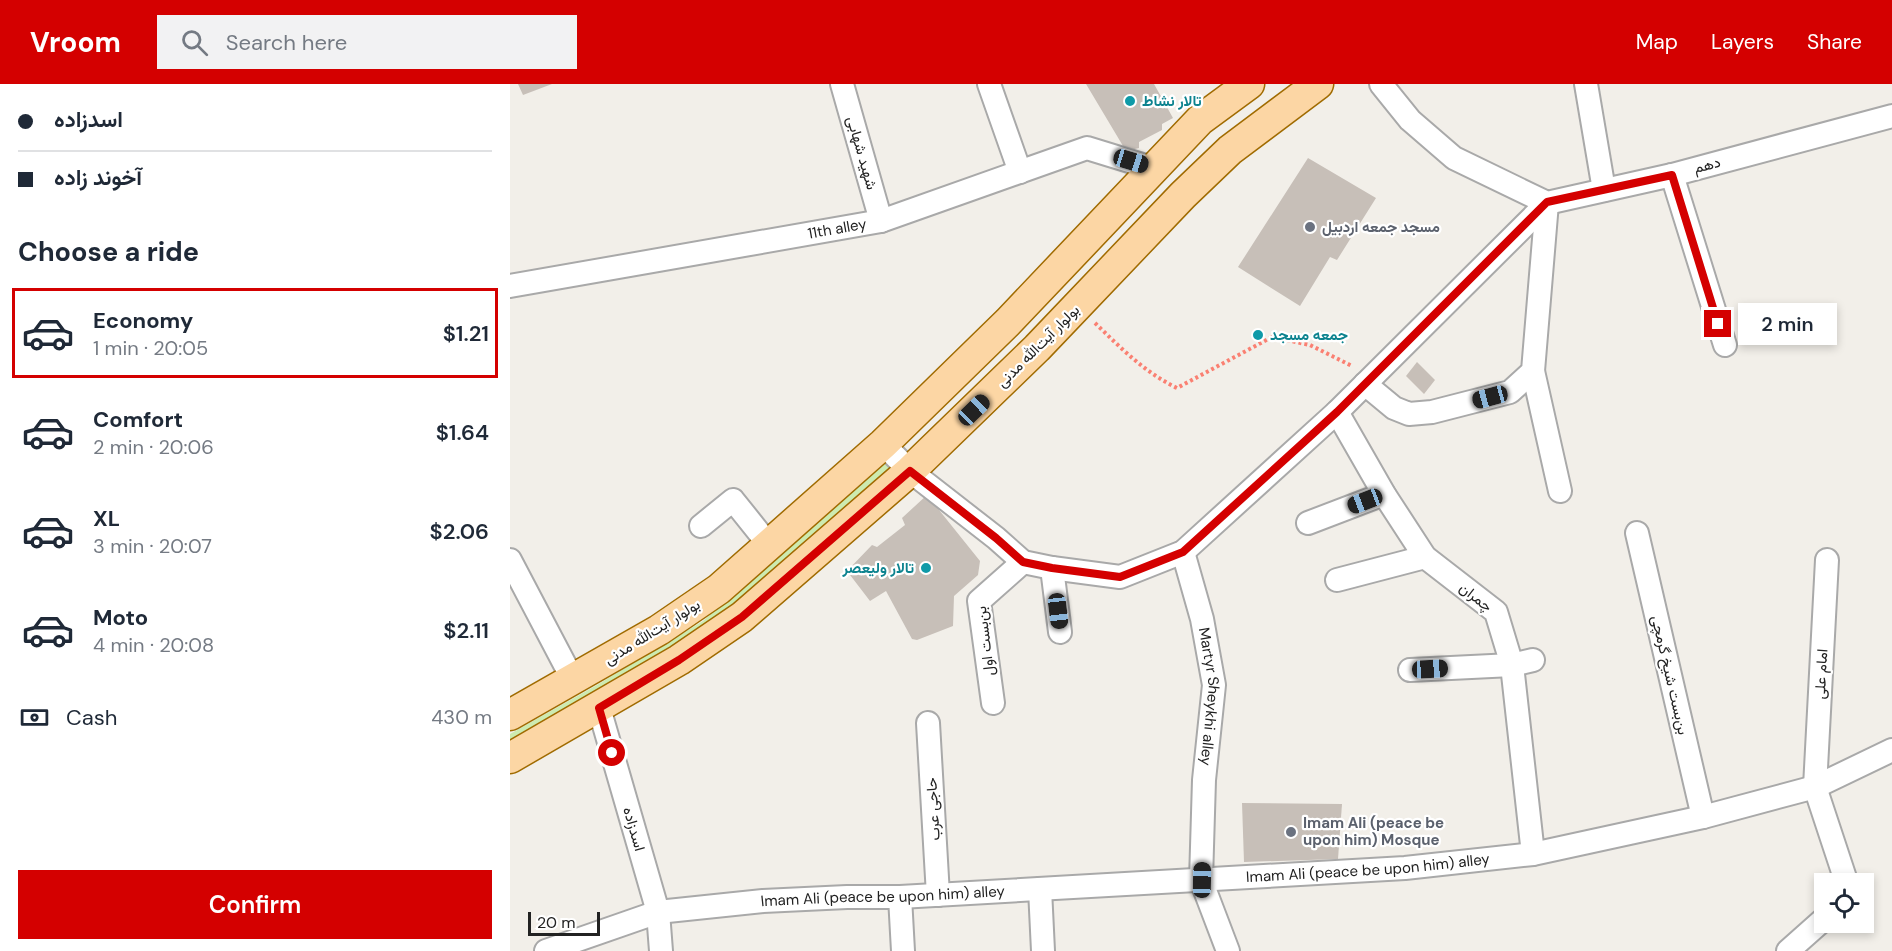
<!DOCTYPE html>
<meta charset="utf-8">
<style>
body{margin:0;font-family:"DM Sans",Vazirmatn,sans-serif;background:#f2f2f3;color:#1f2937;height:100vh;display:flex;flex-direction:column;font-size:22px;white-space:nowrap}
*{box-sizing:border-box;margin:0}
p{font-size:20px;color:#747a83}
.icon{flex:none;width:33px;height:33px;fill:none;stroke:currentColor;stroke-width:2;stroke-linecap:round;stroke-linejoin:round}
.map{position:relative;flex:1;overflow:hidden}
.sheet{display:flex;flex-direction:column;background:#fff;width:510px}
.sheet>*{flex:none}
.banner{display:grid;align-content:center;height:132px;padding:0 18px;background:#fff}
.tools{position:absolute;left:1304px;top:789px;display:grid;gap:12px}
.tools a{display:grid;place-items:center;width:60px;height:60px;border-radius:0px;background:#fff;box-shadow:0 3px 9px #0003;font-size:30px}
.scale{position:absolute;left:18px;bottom:15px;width:72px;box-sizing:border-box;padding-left:6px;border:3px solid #222;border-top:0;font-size:16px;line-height:21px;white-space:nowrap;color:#222;-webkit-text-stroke:4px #fff;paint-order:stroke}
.end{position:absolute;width:27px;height:27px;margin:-14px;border:8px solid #d40000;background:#fff;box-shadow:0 0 0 3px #fff}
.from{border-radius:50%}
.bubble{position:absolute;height:42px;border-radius:0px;background:#fff;box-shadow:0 3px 9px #0003;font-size:20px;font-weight:600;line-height:42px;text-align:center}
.car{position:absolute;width:18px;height:36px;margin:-18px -9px;border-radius:8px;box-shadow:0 0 4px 2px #0007;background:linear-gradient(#222 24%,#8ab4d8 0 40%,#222 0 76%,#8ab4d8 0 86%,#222 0)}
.banner b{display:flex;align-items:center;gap:21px;height:57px;font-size:22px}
.banner b+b{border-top:2px solid #e0e1e3}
.banner i{width:15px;height:15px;background:#1f2937}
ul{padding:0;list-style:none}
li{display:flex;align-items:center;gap:18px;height:90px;margin:0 12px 9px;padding:0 6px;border:3px solid transparent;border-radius:0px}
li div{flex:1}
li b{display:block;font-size:22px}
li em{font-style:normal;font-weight:600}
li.on{border-color:#d40000}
li>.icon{width:54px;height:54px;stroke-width:1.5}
h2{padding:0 18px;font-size:27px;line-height:72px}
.pay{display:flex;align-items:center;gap:15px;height:66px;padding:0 18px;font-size:22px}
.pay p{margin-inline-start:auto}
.action{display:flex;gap:12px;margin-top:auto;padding:12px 18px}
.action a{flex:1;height:69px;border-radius:0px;background:#d40000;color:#fff;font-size:24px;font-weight:600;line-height:69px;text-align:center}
header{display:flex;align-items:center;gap:36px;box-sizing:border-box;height:84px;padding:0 30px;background:#d40000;color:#fff}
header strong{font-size:28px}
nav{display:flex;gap:33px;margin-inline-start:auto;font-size:21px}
.search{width:420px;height:54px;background:#f2f2f3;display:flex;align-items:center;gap:15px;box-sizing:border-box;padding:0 21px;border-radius:0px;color:#747a83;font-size:22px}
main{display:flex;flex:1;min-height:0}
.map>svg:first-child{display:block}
.grass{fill:#cdebb0}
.building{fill:#c7bfb8}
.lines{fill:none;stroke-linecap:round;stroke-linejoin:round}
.minor-casing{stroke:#a9a9a9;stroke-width:26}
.major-casing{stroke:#a06b00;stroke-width:33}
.path{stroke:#fa8072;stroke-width:4;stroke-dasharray:3 3;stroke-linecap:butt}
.minor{stroke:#fff;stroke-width:22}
.major{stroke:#fcd6a4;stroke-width:30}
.route{stroke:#d40000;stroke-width:8}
.culture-dot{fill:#0f9aa8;stroke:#fff;stroke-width:2}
.worship-dot{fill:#6b7280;stroke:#fff;stroke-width:2}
.labels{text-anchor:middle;stroke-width:4.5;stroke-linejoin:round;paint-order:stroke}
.culture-label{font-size:15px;font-weight:bold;fill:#0d838f;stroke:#fff;text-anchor:start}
.street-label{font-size:15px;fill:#222;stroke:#fff}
.worship-label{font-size:15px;font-weight:bold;fill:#5b616d;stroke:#fff;text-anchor:start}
</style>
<header>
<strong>Vroom</strong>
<div class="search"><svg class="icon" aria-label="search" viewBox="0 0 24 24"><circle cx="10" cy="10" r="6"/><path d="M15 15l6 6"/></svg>Search here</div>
<nav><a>Map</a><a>Layers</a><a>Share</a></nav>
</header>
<main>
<section class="sheet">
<div class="banner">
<b><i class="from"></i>اسدزاده</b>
<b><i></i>آخوند زاده</b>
</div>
<h2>Choose a ride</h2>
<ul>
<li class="on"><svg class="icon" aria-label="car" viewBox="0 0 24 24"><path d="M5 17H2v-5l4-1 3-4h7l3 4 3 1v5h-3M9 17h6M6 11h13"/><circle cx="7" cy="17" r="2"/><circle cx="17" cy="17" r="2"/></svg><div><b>Economy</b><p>1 min · 20:05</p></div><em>$1.21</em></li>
<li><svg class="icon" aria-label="car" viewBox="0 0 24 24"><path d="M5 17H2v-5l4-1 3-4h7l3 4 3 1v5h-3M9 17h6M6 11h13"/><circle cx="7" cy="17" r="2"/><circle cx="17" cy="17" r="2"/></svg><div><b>Comfort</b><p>2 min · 20:06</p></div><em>$1.64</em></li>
<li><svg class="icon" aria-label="car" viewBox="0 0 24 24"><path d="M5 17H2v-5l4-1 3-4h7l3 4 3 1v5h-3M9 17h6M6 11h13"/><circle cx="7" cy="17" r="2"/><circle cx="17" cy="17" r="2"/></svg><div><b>XL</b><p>3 min · 20:07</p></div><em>$2.06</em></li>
<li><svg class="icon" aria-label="car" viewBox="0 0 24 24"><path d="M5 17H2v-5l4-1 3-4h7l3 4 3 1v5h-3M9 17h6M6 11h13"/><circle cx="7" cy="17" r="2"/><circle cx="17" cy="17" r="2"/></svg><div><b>Moto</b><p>4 min · 20:08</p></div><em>$2.11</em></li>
</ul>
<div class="pay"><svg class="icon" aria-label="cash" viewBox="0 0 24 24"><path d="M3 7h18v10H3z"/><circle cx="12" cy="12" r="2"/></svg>Cash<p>430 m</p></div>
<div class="action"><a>Confirm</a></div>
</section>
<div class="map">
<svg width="1382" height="867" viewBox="0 0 1382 867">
<rect width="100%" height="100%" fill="#f2efe9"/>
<path class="grass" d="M378,379l6,4 -183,162 -201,119v-14l87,-49 106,-64 177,-155z"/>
<g class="building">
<path d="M8,0h34l-29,11z"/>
<path d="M576,0h68l19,34 -11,6v6l-23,12v6l-13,3z"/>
<path d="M798,74l68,40 -39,62 -7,-3 -30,49 -62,-39z"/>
<path d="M907,278l18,18 -11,14 -18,-18z"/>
<path d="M417,411l53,66 -2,14 -24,21 -1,30 -36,14 -5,-1 -26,-48 -16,10 -23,-30 25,-26 5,2 28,-22 -3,-7z"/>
<path d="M732,719l100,1 -4,55 -94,3z"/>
</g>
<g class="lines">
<defs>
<g id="minor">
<path d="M332,0l39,137"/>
<path d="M479,0l31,88"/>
<path d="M871,0l29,36 44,38 93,45 125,-28 220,-59"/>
<path d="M1076,0l18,106"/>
<path d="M1162,91l53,170"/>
<path id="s1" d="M0,202l371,-65 206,-73 65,20"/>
<path d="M1023,287l27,120"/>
<path d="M855,300l29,24 15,6 23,-2 78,-20 23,-21 14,-168"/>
<path d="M827,328l47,82 41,63 71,55 16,53 21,189"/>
<path d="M373,360l27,27 86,67 27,24 29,6 68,9 63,-25 154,-140 210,-209"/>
<path d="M798,439l76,-29"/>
<path d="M191,442l32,-26 36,45"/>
<path d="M1127,449l66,284"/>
<path id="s2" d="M673,468l19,67 12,66 -10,95 -3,100 27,71"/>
<path d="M0,476l63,120"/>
<path d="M1317,476l-12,227 32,97"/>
<path d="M542,484l8,64"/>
<path d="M827,496l88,-23"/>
<path d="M900,586l102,-5 21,-5"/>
<path d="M483,619l-14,-102 44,-39"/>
<path d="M89,624l59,204 3,39"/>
<path d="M418,639l10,172"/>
<path d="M530,805l3,62"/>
<path d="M390,813l3,54"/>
<path id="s3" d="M36,867l112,-39 105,-11 84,-4h53l505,-29 128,-14 170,-37 112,-30 77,-37"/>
<path d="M1278,867l36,-32"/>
</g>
<g id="major">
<path d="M0,631l149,-85 60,-41 164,-145 125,-122 192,-202 49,-36"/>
<path d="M0,674l169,-98 63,-43 168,-146 127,-123 146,-153 47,-45 88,-66"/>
</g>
</defs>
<use href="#minor" class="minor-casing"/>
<use href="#major" class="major-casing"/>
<path class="path" d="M585,239c26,25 49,49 82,65l95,-51 38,8 42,21"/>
<use href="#minor" class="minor"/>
<use href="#major" class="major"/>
</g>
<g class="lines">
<path class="route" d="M102,669l-13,-45 80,-48 63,-43 168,-146 86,67 27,24 29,6 68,9 63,-25 154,-140 210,-210 125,-27 46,149"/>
</g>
<g class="culture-dot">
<circle cx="620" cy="17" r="6"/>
<circle cx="748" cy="251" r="6"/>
<circle cx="416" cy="484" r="6"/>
</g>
<g class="worship-dot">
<circle cx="800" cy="143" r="6"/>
<circle cx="781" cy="748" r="6"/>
</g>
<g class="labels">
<g class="culture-label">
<text x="632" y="22">تالار نشاط</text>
<text x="760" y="256">جمعه مسجد</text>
<text x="404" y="489" text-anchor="end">تالار ولیعصر</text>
</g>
<g class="street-label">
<text transform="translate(352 69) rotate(74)" y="5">شهید شهابی</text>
<text transform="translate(1197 81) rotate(-15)" y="5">دهم</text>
<text dy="5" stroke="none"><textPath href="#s1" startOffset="332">11th alley</textPath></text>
<text transform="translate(528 262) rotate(-45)" y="5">بولوار آیت‌الله مدنی</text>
<text transform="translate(966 513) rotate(38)" y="5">چمران</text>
<text transform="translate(142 548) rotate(-32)" y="5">بولوار آیت‌الله مدنی</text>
<text transform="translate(475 557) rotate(-97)" y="5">بن‌بست اول</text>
<text transform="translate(1311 590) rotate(-87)" y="5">امام علی</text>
<text transform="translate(1160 591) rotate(77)" y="5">بن‌بست شیخ گرمچی</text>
<text dy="5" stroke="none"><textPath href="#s2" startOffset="148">Martyr Sheykhi alley</textPath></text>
<text transform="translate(423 725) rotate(-93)" y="5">حاجی عرب</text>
<text transform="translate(124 745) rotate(74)" y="5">اسدزاده</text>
<text dy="5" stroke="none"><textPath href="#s3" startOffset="830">Imam Ali (peace be upon him) alley</textPath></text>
<text dy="5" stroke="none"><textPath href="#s3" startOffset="344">Imam Ali (peace be upon him) alley</textPath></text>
</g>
<g class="worship-label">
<text x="812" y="148">مسجد جمعه اردبیل</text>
<text x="793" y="744">Imam Ali (peace be<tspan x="793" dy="17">upon him) Mosque</tspan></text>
</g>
</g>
</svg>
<div class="tools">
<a><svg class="icon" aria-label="locate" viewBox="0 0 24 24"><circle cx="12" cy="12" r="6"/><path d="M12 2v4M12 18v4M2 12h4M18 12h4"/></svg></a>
</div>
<div class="scale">20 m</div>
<i class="end from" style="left:102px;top:669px"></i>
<i class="end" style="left:1208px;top:240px"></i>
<div class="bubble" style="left:1228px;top:219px;width:99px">2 min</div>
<i class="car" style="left:621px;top:77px;rotate:107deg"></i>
<i class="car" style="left:980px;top:313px;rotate:255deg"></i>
<i class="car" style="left:464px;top:326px;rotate:46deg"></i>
<i class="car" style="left:855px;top:417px;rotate:249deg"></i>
<i class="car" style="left:548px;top:527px;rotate:173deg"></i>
<i class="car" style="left:920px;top:585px;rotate:87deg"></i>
<i class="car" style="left:692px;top:796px;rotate:1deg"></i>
</div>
</main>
